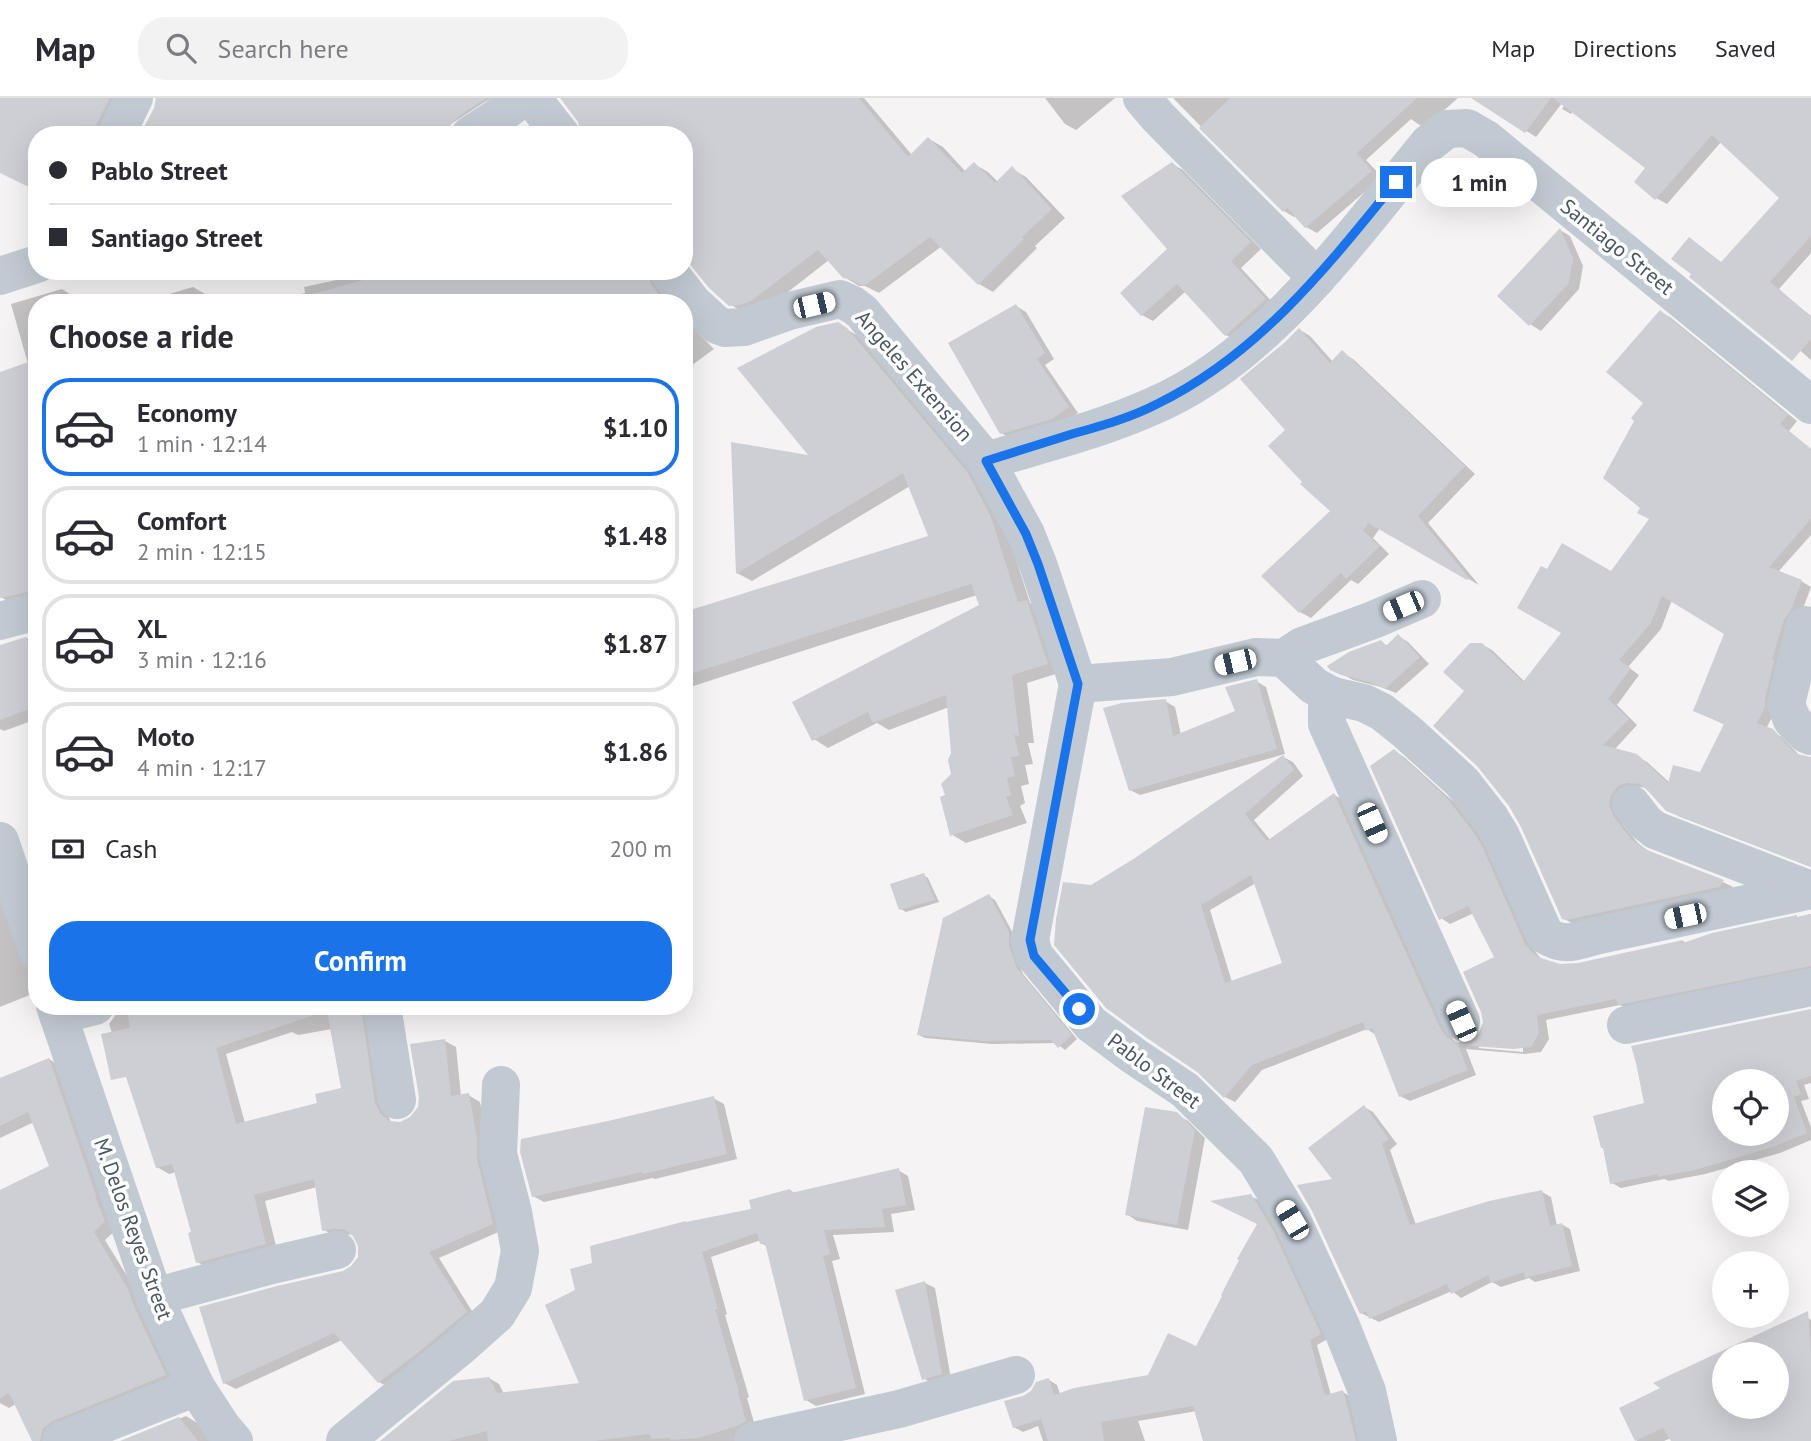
<!DOCTYPE html>
<meta charset="utf-8">
<style>
body{margin:0;font-family:"PT Sans",sans-serif;background:#f2f2f3;color:#2b2b33;height:100vh;display:flex;flex-direction:column;font-size:26px;white-space:nowrap}
*{box-sizing:border-box;margin:0}
p{font-size:23px;color:#7c7c81}
.icon{flex:none;width:38px;height:38px;fill:none;stroke:currentColor;stroke-width:2;stroke-linecap:round;stroke-linejoin:round}
.map{position:relative;flex:1;overflow:hidden}
.drawer{position:absolute;left:28px;top:196px;width:665px;height:721px;display:flex;flex-direction:column;background:#fff;border-radius:28px;box-shadow:0 7px 28px #0002}
.drawer>*{flex:none}
.top-card{position:absolute;left:28px;top:28px;width:665px;height:154px;border-radius:28px;box-shadow:0 7px 28px #0002;display:grid;align-content:center;height:154px;padding:0 21px;background:#fff}
.fabs{position:absolute;left:1712px;top:971px;display:grid;gap:14px}
.fabs a{display:grid;place-items:center;width:77px;height:77px;border-radius:50%;background:#fff;box-shadow:0 7px 28px #0002;font-size:35px}
.end{position:absolute;width:32px;height:32px;margin:-16px;border:9px solid #1a73e8;background:#fff;box-shadow:0 0 0 4px #fff}
.from{border-radius:50%}
.bubble{position:absolute;height:49px;border-radius:24px;background:#fff;box-shadow:0 7px 28px #0002;font-size:23px;font-weight:600;line-height:49px;text-align:center}
.car{position:absolute;width:21px;height:42px;margin:-21px -10px;border-radius:9px;box-shadow:0 0 5px 2px #0007;background:linear-gradient(#fff 24%,#345 0 40%,#fff 0 76%,#345 0 86%,#fff 0)}
.top-card b{display:flex;align-items:center;gap:24px;height:66px;font-size:26px}
.top-card b+b{border-top:2px solid #e1e1e2}
.top-card i{width:18px;height:18px;background:#2b2b33}
ul{padding:0;list-style:none}
li{display:flex;align-items:center;gap:21px;height:98px;margin:0 14px 10px;padding:0 7px;border:4px solid #e1e1e2;border-radius:28px}
li div{flex:1}
li b{display:block;font-size:26px}
li em{font-style:normal;font-weight:600}
li.current{border-color:#1a73e8}
li>.icon{width:63px;height:63px;stroke-width:1.5}
h2{padding:0 21px;font-size:32px;line-height:84px}
.pay{display:flex;align-items:center;gap:18px;height:77px;padding:0 21px;font-size:26px}
.pay p{margin-inline-start:auto}
.primary-button{display:flex;gap:14px;margin-top:auto;padding:14px 21px}
.primary-button a{flex:1;height:80px;border-radius:28px;background:#1a73e8;color:#fff;font-size:28px;font-weight:600;line-height:80px;text-align:center}
header{display:flex;align-items:center;gap:42px;box-sizing:border-box;height:98px;padding:0 35px;background:#fff;border-bottom:2px solid #e1e1e2}
header strong{font-size:33px}
nav{display:flex;gap:38px;margin-inline-start:auto;font-size:24px}
.search{width:490px;height:63px;background:#f2f2f3;display:flex;align-items:center;gap:18px;box-sizing:border-box;padding:0 24px;border-radius:28px;color:#7c7c81;font-size:26px}
.map>svg:first-child{display:block}
.shadow{fill:#0003;fill-rule:evenodd}
.building{fill:#cdcfd5;fill-rule:evenodd}
.lines{fill:none;stroke-linecap:round;stroke-linejoin:round}
.minor{stroke:#c1cad2;stroke-width:38}
.route{stroke:#1a73e8;stroke-width:9}
.labels{text-anchor:middle;stroke-width:7;stroke-linejoin:round;paint-order:stroke}
.street-label{font-size:21px;fill:#4a5661;stroke:#fff}
</style>
<header>
<strong>Map</strong>
<div class="search"><svg class="icon" aria-label="search" viewBox="0 0 24 24"><circle cx="10" cy="10" r="6"/><path d="M15 15l6 6"/></svg>Search here</div>
<nav><a>Map</a><a>Directions</a><a>Saved</a></nav>
</header>
<div class="map">
<svg width="1811" height="1343" viewBox="0 0 1811 1343">
<rect width="100%" height="100%" fill="#f5f3f3"/>
<g class="shadow">
<path d="M0,0h127l-17,37h-73l-37,38z"/>
<path d="M182,0h309l-57,37z"/>
<path d="M561,0h303l48,57 17,-16 14,8 23,25 8,-8 14,8 10,10 14,-13 14,8 39,41 -30,28 2,2 -44,44 -14,-8 -37,-38 -63,47 -14,-7h-6l-15,-9 -15,-17 -63,49 -22,4 -14,-9 -46,-169 -104,-14z"/>
<path d="M1045,0h70l-39,32 -11,-6z"/>
<path d="M1173,0h285l-34,30 -13,-9 -45,41 16,17 -65,56 -11,-6 -10,-12 -2,2 -10,-6z"/>
<path d="M1474,0h92l-30,39z"/>
<path d="M1568,0h243v155l-32,36 32,28v43l-99,-86 69,-77 -60,-55 -54,62 -11,-6 -20,-17 12,-13 -75,-57 -2,3 -9,-5 7,-10z"/>
<path d="M525,28l14,9h-27z"/>
<path d="M1172,66l11,6 78,79 -20,19 35,38 -39,35 -11,-6 -40,-44 -33,30 -11,-6 28,-66z"/>
<path d="M1560,132l10,6 13,30 -4,23 -38,42 -11,-7 -30,-28z"/>
<path d="M378,173h284l9,32h-402l36,-10 -1,-6z"/>
<path d="M193,189l14,8 3,8h-71z"/>
<path d="M62,191l14,9 1,5h-40v297l-22,6 -14,-9 -1,-2v-221l28,-10 -17,-60z"/>
<path d="M1016,208l10,6 28,47 -9,6 33,48 -16,11 -50,15 -11,-6z"/>
<path d="M1660,214l10,5 127,104 -8,10 22,18v86l-33,37 23,9 10,6 -10,27 -27,99 -8,16 16,8 18,19 11,3v108l-133,-51 -11,-7 -19,-21 -8,-1 -13,5 -4,33 15,18 14,11 71,28 10,5 -4,5 -156,32 -10,-6 -97,-227 15,-47 11,6 33,32 38,-50 -16,-60 65,2 40,-55 -6,-116zM1672,502l54,33 -31,77 30,15 -24,49 -31,9 -23,-21 -10,-6 -23,-6 23,-25 -20,-20 22,-30 -11,-8 33,-38z"/>
<path d="M684,221l30,30 -30,22z"/>
<path d="M837,226l25,14 121,146 23,43 24,76 11,7 21,62 -35,11 7,60h-6l5,21 -8,1 4,19 -8,2 4,17 -5,3 7,17 -61,20 -15,-9 -4,-38 6,-21 -4,-68 -60,23 -12,-7 -49,25 -14,-9 168,-133 -5,-11 -293,94v-75l246,-77 -20,-51 -158,95 -15,-8 75,-115z"/>
<path d="M1300,232l10,6 23,26 9,-9 11,6 122,115 -47,49 51,62 -99,-57 -7,10 16,16 -31,30 -7,-4 -40,38 -11,-6 32,-101 -45,-81z"/>
<path d="M37,537v84l-33,12 -4,-2v-82z"/>
<path d="M1398,538l10,6 21,22 -33,29 -15,-6 -28,-7 -22,-12 50,-26 7,4z"/>
<path d="M1256,583l10,6 19,67 -145,41 -10,-5 35,-89 10,6 6,28 57,-23z"/>
<path d="M1394,653l10,6 52,47 26,34 9,15 44,98 7,9 21,6 15,-1 105,-24 4,3 124,-30v58l-182,38 -9,-5 -74,15 3,19 -8,13 -16,2 -59,-5 10,26 -66,26 -10,-5 -24,-61 -9,-6 -105,41 -27,32 -10,-5 -134,-210 45,-28 147,-102 10,5 10,14 -49,44 17,21 63,-46 10,5 107,237 5,6 15,-1 10,-8 16,-77 -23,-44 -24,11 -9,-6zM1256,785l28,81 -52,18 -22,-72zM1481,947l42,3v4l-45,-4z"/>
<path d="M923,777l5,3 11,24 -33,10 -5,-3z"/>
<path d="M0,796l29,72 4,7h4v19l-37,15z"/>
<path d="M989,798l6,4 20,37 -1,13 9,24 54,65 -12,11 -9,-7 -64,1 -67,-6 -6,-3z"/>
<path d="M118,908h254l14,105 5,11 9,1 11,-4 8,-10 26,-68 11,6 5,49 7,-1 12,7 23,128 -64,28 38,61 -87,69 -11,-6 -37,-42 -106,49 -12,-6 119,-110 10,-5 6,-10 1,-13 -6,-11 -19,2 -11,-6 -7,-43 -52,14 12,49 -68,18 -12,-6 -4,-29 -17,-61 -7,2 -12,-7 -48,-143 8,-11zM332,931l11,60 -24,15 -74,19 -19,-69 66,-22 6,3z"/>
<path d="M1811,920v65l-7,2 5,14 -8,2 10,26v13l-31,13 -75,21 -36,7 -5,-2 -43,9 -9,-5 34,-79zM1724,984h52v52h-52z"/>
<path d="M49,961l13,8 55,162 -12,11 35,57 38,85 -125,59h-19l-18,-37 -7,4 -9,-5v-211l51,-26 -17,-44 -34,16v-58z"/>
<path d="M713,1000l11,6 13,55 -82,20 -2,-1 -109,24 -11,-6z"/>
<path d="M1364,1009l9,5 24,32 -7,6 26,75 126,-33 9,5 6,29 4,-2 9,5 10,42 -45,11 -6,-4 -28,9 -9,-5 -31,16 -9,-7 -73,31 -18,-9 -26,-133z"/>
<path d="M1176,1016l12,7 17,17 -17,92 -51,-9 -10,-7z"/>
<path d="M898,1072l10,6 7,34 -24,4 3,18 -61,3 7,24 -8,2 33,133 -49,12 -10,-6 -39,-154 -6,-3v-3l-50,17 16,57 -2,1 24,82 -2,1 8,28 -13,15h-360l107,-63 10,6 5,10 77,-10 -34,-78 206,-96 37,-20 6,4z"/>
<path d="M1250,1098l9,4 21,36 48,103 -11,6 14,50 12,-3 8,5 11,44h-95l-70,-30 -59,10 7,20h-102l-5,-15 -15,6 -9,-5 9,-30 26,-17 8,5 3,9 89,-17 48,-29 62,-124z"/>
<path d="M925,1185l10,5 16,91 -18,5 -10,-6z"/>
<path d="M1803,1217l8,5v121h-138l-2,-3 -7,3h-27l-15,-32 41,-21 -6,-5zM1724,1256h52v53h-52z"/>
<path d="M186,1318l13,8 13,17h-88z"/>
</g>
<g class="building">
<path d="M0,0h110l-14,27 -2,10h-57v56l-37,-18z"/>
<path d="M156,0h330l-28,19 -7,7 -3,11h-308l14,-27z"/>
<path d="M560,0h299l49,59 20,-20 34,36 12,-11 21,21 17,-17 40,43 -30,28 2,2 -46,46 -48,-48 -66,49 -15,-7 -6,-1 -25,-28 -67,51 -11,4 -11,1 -20,-18 -25,-31v-122h-102l-4,-13z"/>
<path d="M1230,0h187l-60,55 15,18 -67,57 -18,-20 -4,4 -84,-84z"/>
<path d="M1471,0h80l-26,35z"/>
<path d="M1553,0h258v138l-41,46 41,34v23l-19,22 -103,-84 2,-3 -20,-15 18,-22 32,25 58,-64 -67,-63 -57,65 -21,-18 11,-14z"/>
<path d="M1172,64l79,80 -20,19 35,38 -41,37 -48,-52 -36,32 -21,-23 47,-44 -46,-53z"/>
<path d="M1560,130l13,30 -4,25 -40,43 -32,-30z"/>
<path d="M395,173h252l4,13 14,19h-351l-1,-9z"/>
<path d="M1016,206l29,49 -8,6 32,48 -17,12 -52,15 -52,-91z"/>
<path d="M1660,212l128,105 -8,9 31,25v70l-42,48 33,13 -10,28 -8,12 -12,40 2,1 -9,38v8l-8,16 16,6 18,20 6,5 14,3v110l-145,-56 -18,-20 -8,-7 -13,-1 -9,3 -7,9 -2,11 5,11 17,22 16,11 77,30 -5,7 -153,33 -4,-1 -41,-92 -12,-21 -32,-40 -44,-40 31,-35 -21,-19 27,-29h12l41,39 38,-49 -44,-25 24,-42 6,3 15,-26 49,28 38,-52 -12,-6 3,-5 -37,-30 31,-57 -3,-3 12,-15 -37,-31zM1662,498l62,38 -31,77 31,13 -24,48 -27,-7 -5,18 -31,-29 -34,-9 26,-26 -21,-20 23,-31 -12,-8 32,-37z"/>
<path d="M838,224l9,6 121,145 23,44 27,85 9,-2 21,64 -36,11 7,61 -5,-1 5,21 -8,1 4,19 -8,2 4,17 -5,2 7,18 -63,21 -10,-39 5,-2 -4,-11 10,-10 -3,-14 3,-7 -5,-58 -73,28 -5,-11 -56,29 -20,-39 187,-97 -8,-21 -287,92v-64l244,-76 -25,-63 -167,101 -5,-132 77,13 -71,-87 79,-41z"/>
<path d="M1299,230l31,35 12,-13 123,116 -47,50 51,62 -2,2 -99,-57 -5,8 17,15 -34,33 -5,-6 -42,40 -38,-37 69,-65 -30,-27 2,-2 -34,-36 17,-16 -45,-51 44,-36z"/>
<path d="M37,261v231l-37,8v-226z"/>
<path d="M1398,536l22,23 -35,32 -16,-7 -28,-7 -11,-5 -3,-4 22,-14 32,-12 5,6z"/>
<path d="M26,539l11,31v38l-37,14v-75z"/>
<path d="M1257,581l20,70 -148,42 -26,-83 19,-5 44,-4 7,37 62,-25 -10,-24z"/>
<path d="M1394,651l52,48 26,33 10,16 43,98 9,10 7,4 19,6 18,-1 105,-23 -3,4 32,-11 85,-18v2l14,-3v52l-193,39 -2,-6 -79,16 2,18 -8,14 -17,2 -56,-4 10,25 -69,27 -27,-69 -6,3 -3,-9 -111,43 -28,33 -27,-26 -50,-34 -41,-30 -52,-63 2,-26 7,-37 28,3 44,-27 148,-103 11,15 -49,44 22,27 67,-48 107,237 7,8 10,5 13,-2 8,-8 4,-11 -2,-10 -18,-40 31,-15 -26,-51 -29,14 -69,-154zM1251,777l31,88 -57,20 -24,-78z"/>
<path d="M924,775l11,27 -36,10 -9,-26z"/>
<path d="M989,796l20,38v14l8,22 55,67 -14,13 -7,-8 -66,1 -68,-6 26,-117z"/>
<path d="M170,908h152l1,6 -107,36 20,76 81,-21 -2,-9 26,-6 -15,-82h35l14,97 6,11 9,7 10,1 10,-5 8,-10 1,-10 -9,-53 35,-5 6,57 18,-3 8,46v20l16,65 -64,28 38,60 -52,43 -37,28 -44,-50 -111,51 -24,-77 78,-21 66,-15 8,-5 7,-9v-11l-5,-10 -9,-7h-11l-11,2 -8,-52 -60,16 12,49 -70,19 -8,-30 3,-1 -19,-68 -16,4 -30,-91 -15,3 -10,-46 29,-6 -2,-13z"/>
<path d="M1811,911v67l-15,5 5,13 -7,3 13,36 -37,15 -75,22 -37,7v-3l-48,10 -7,-36h-2l-8,-32 51,-13 -8,-40 -5,-17zM1724,984h52v52h-52z"/>
<path d="M49,960l47,137 -1,1 10,25 -11,11 34,57 6,17 32,69 -113,46 -10,7 -3,13h-8l-23,-48 -9,6v-209l49,-24 -21,-54 -28,14v-48z"/>
<path d="M714,998l13,58 -84,20 -1,-2 -110,25 -12,-45 1,-13 87,-18z"/>
<path d="M1364,1007l25,34 -7,5 28,81 79,-24 53,-11 8,36 12,-3 10,43 -47,12 -1,-6 -33,11 -3,-8 -37,19 -4,-10 -78,35 -3,-8 -6,3 -48,-103 -15,-26 35,-6 -24,-31z"/>
<path d="M1145,1009l32,5 18,18 -18,95 -52,-10z"/>
<path d="M899,1070l7,37 -24,4 3,18 -61,3 6,24 -7,2 33,132 -52,13 -39,-158 -5,1 -3,-11 -55,19 16,57h-3l24,83h-1l8,29 -9,5 -38,12 -28,2 -1,-2 -18,1 -3,-5 -55,7h-106l-1,-10 -38,10h-69l73,-60 36,-4 8,16 82,-10 -34,-78 30,-15 -5,-21 22,-6 -2,-17 96,-25v1l65,-13 -2,-9 41,-11 1,4z"/>
<path d="M1251,1096l22,36 48,104 -11,6 14,53h1l1,2 17,-5 13,51h-153l-10,-35 -92,16 3,19h-56l-7,-22 -28,9 -9,-27 19,-5 8,-5 5,-9 13,-4 5,17 20,-7 74,-13 20,-42 28,13 26,-50 -1,-1 18,-35 -2,-1 20,-35 -47,-23z"/>
<path d="M925,1183l17,93 -20,6 -27,-90z"/>
<path d="M1808,1213l3,42v88h-140l-8,-13 -28,13 -16,-33 41,-20 -7,-5zM1724,1256h52v53h-52z"/>
<path d="M179,1319l19,24h-78z"/>
</g>
<g class="lines">
<g class="minor">
<path d="M532,0l29,37"/>
<path d="M1142,0l16,19 159,161"/>
<path d="M116,37l18,-37"/>
<path d="M470,37l25,-16 27,-21"/>
<path d="M668,173l25,32 24,22 8,3 19,-1 45,-16 51,-12 13,6 9,7 124,149 40,73 12,30 40,120 -48,256 4,15 57,69 43,32 51,34 71,70 36,60 49,106 26,65 11,50"/>
<path d="M0,178l37,-12"/>
<path d="M986,363c56,-17 114,-31 167,-55 113,-48 198,-169 275,-262l19,-15 20,-1 19,11 325,266"/>
<path d="M0,523l37,-10"/>
<path d="M1805,527l-19,79 6,16 14,14 5,2"/>
<path d="M1284,560l18,-12 71,-26 49,-21"/>
<path d="M1078,586l94,-7 84,-20 28,1 30,28 19,10 31,7 18,9 25,20 55,50 28,36 11,18 44,99c19,12 29,7 50,1l216,-46"/>
<path d="M1333,598l-6,12v16l134,297"/>
<path d="M1631,706l14,18 10,8 156,60"/>
<path d="M0,743l37,109"/>
<path d="M55,908l99,291 42,90 26,40 12,14"/>
<path d="M382,908l15,94"/>
<path d="M58,917l37,-9"/>
<path d="M1626,927l185,-38"/>
<path d="M154,1199l118,-32 65,-15"/>
<path d="M61,1343l135,-54"/>
<path d="M345,1343l116,-95 36,-32 16,-26 7,-37 -7,-39 -15,-58 3,-69"/>
<path d="M753,1343l146,-32 117,-34"/>
</g>
</g>
<g class="lines">
<path class="route" d="M1079,911l-45,-53 -4,-16 48,-256 -40,-120 -12,-30 -40,-73c29,-9 57,-18 86,-27 29,-8 58,-16 85,-30 101,-49 170,-137 239,-222"/>
</g>
<g class="labels">
<g class="street-label">
<text transform="translate(1617 149) rotate(39)" y="7">Santiago Street</text>
<text transform="translate(914 278) rotate(49)" y="7">Angeles Extension</text>
<text transform="translate(1154 973) rotate(37)" y="7">Pablo Street</text>
<text transform="translate(133 1131) rotate(70)" y="7">M. Delos Reyes Street</text>
</g>
</g>
</svg>
<div class="fabs">
<a><svg class="icon" aria-label="locate" viewBox="0 0 24 24"><circle cx="12" cy="12" r="6"/><path d="M12 2v4M12 18v4M2 12h4M18 12h4"/></svg></a>
<a><svg class="icon" aria-label="layers" viewBox="0 0 24 24"><path d="M12 4l9 5-9 5-9-5zM3 14l9 5 9-5"/></svg></a>
<a>+</a>
<a>−</a>
</div>
<i class="end from" style="left:1079px;top:911px"></i>
<i class="end" style="left:1396px;top:84px"></i>
<div class="bubble" style="left:1421px;top:60px;width:116px">1 min</div>
<i class="car" style="left:814px;top:207px;rotate:77deg"></i>
<i class="car" style="left:1403px;top:508px;rotate:247deg"></i>
<i class="car" style="left:1235px;top:564px;rotate:257deg"></i>
<i class="car" style="left:1372px;top:725px;rotate:156deg"></i>
<i class="car" style="left:1685px;top:818px;rotate:258deg"></i>
<i class="car" style="left:1461px;top:923px;rotate:336deg"></i>
<i class="car" style="left:1292px;top:1122px;rotate:329deg"></i>
<div class="top-card">
<b><i class="from"></i>Pablo Street</b>
<b><i></i>Santiago Street</b>
</div>
<section class="drawer">
<h2>Choose a ride</h2>
<ul>
<li class="current"><svg class="icon" aria-label="car" viewBox="0 0 24 24"><path d="M5 17H2v-5l4-1 3-4h7l3 4 3 1v5h-3M9 17h6M6 11h13"/><circle cx="7" cy="17" r="2"/><circle cx="17" cy="17" r="2"/></svg><div><b>Economy</b><p>1 min · 12:14</p></div><em>$1.10</em></li>
<li><svg class="icon" aria-label="car" viewBox="0 0 24 24"><path d="M5 17H2v-5l4-1 3-4h7l3 4 3 1v5h-3M9 17h6M6 11h13"/><circle cx="7" cy="17" r="2"/><circle cx="17" cy="17" r="2"/></svg><div><b>Comfort</b><p>2 min · 12:15</p></div><em>$1.48</em></li>
<li><svg class="icon" aria-label="car" viewBox="0 0 24 24"><path d="M5 17H2v-5l4-1 3-4h7l3 4 3 1v5h-3M9 17h6M6 11h13"/><circle cx="7" cy="17" r="2"/><circle cx="17" cy="17" r="2"/></svg><div><b>XL</b><p>3 min · 12:16</p></div><em>$1.87</em></li>
<li><svg class="icon" aria-label="car" viewBox="0 0 24 24"><path d="M5 17H2v-5l4-1 3-4h7l3 4 3 1v5h-3M9 17h6M6 11h13"/><circle cx="7" cy="17" r="2"/><circle cx="17" cy="17" r="2"/></svg><div><b>Moto</b><p>4 min · 12:17</p></div><em>$1.86</em></li>
</ul>
<div class="pay"><svg class="icon" aria-label="cash" viewBox="0 0 24 24"><path d="M3 7h18v10H3z"/><circle cx="12" cy="12" r="2"/></svg>Cash<p>200 m</p></div>
<div class="primary-button"><a>Confirm</a></div>
</section>
</div>
